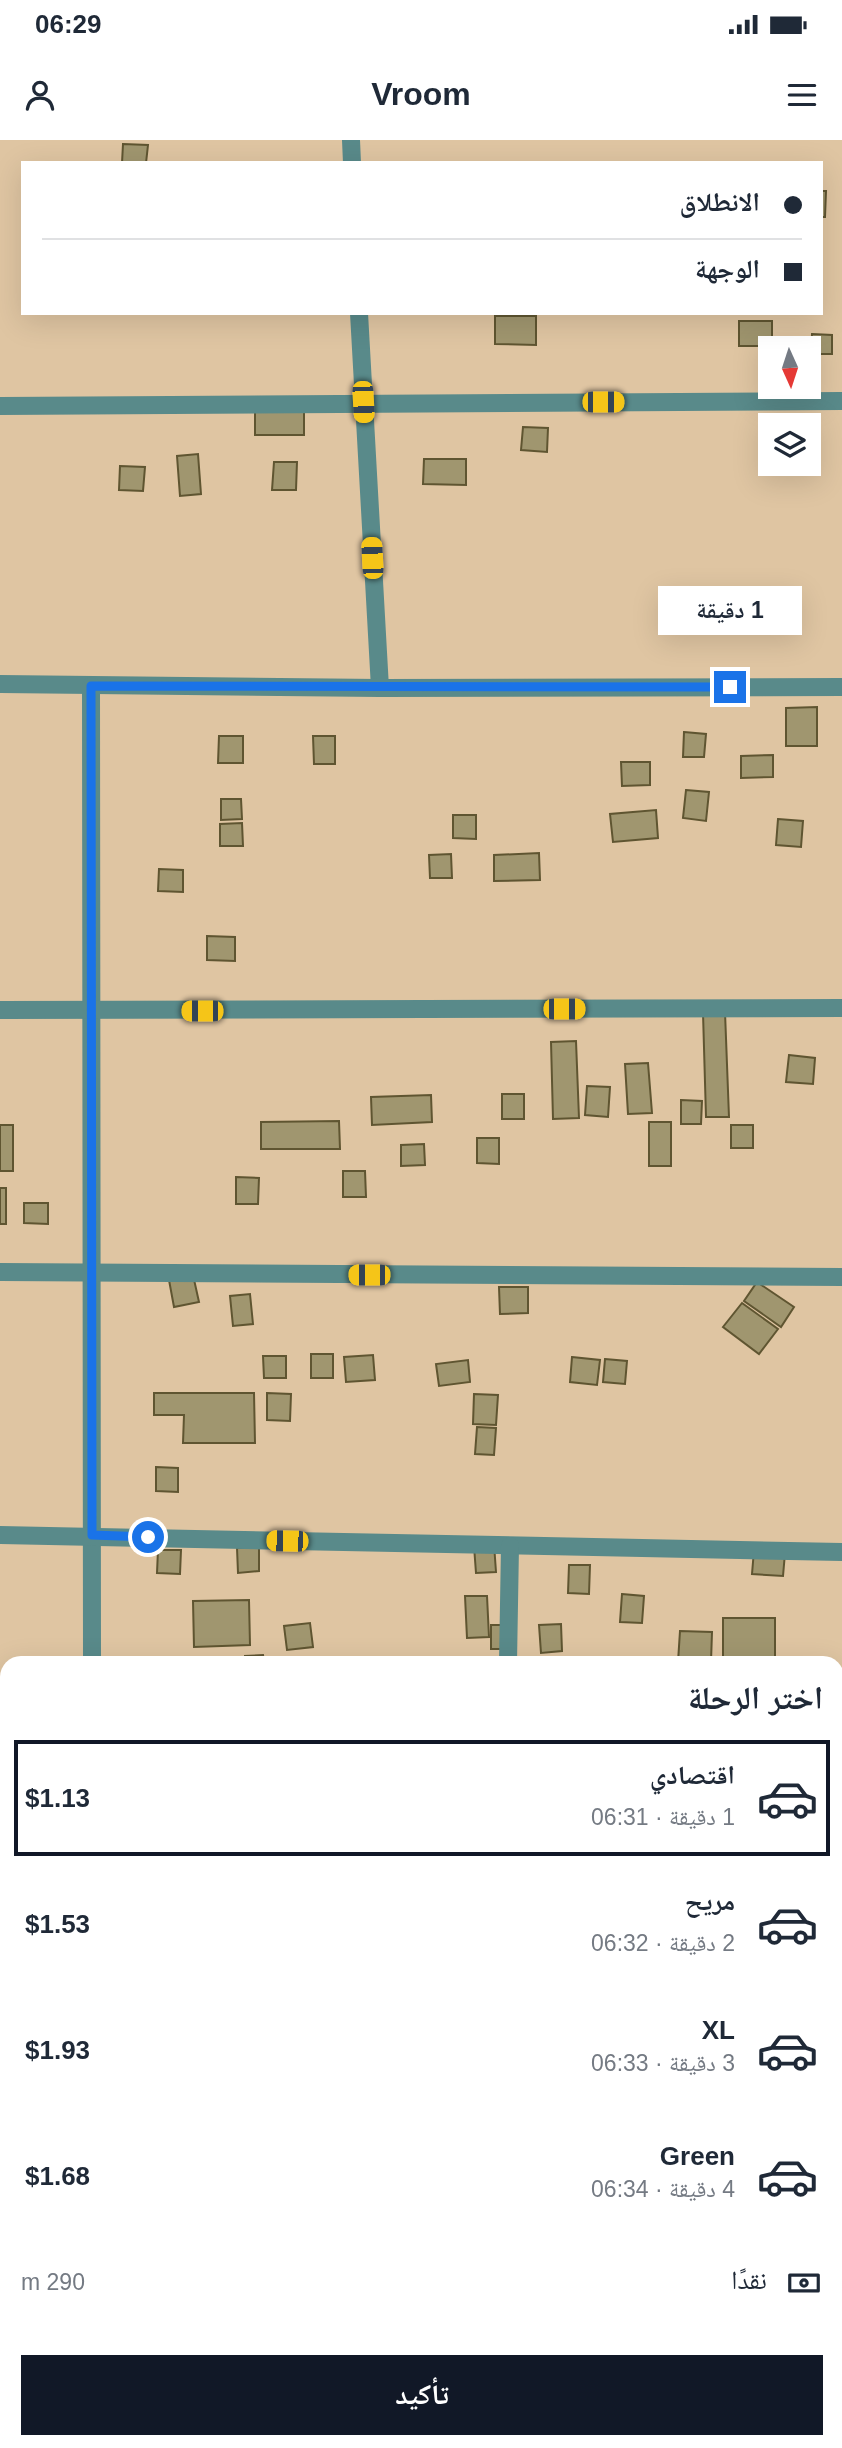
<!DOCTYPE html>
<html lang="ar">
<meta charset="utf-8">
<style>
body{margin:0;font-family:Arial,"Noto Naskh Arabic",sans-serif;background:#f2f2f3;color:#1f2937;direction:rtl;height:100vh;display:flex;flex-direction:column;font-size:26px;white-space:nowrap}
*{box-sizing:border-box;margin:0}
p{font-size:23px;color:#747a83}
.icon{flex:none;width:38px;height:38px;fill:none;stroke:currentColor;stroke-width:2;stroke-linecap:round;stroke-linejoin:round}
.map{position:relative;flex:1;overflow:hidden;direction:ltr}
.panel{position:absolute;left:0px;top:1516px;width:844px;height:793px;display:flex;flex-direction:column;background:#fff;border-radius:21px 21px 0 0;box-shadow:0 7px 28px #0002;direction:rtl}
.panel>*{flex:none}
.guide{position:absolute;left:21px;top:21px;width:802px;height:154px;border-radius:0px;box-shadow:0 7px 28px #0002;direction:rtl;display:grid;align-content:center;height:154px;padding:0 21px;background:#fff}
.needle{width:46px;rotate:177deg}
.buttons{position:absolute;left:758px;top:196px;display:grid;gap:14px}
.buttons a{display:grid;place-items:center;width:63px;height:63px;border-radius:0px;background:#fff;box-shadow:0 7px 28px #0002;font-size:35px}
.end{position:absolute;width:32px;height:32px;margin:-16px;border:9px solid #1a73e8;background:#fff;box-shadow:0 0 0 4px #fff}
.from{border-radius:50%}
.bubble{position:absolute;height:49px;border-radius:0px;background:#fff;box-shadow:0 7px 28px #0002;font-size:23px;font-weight:700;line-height:49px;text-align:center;direction:rtl}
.car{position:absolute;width:21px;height:42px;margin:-21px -10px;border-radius:9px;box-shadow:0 0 5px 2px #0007;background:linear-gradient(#f5c518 24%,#345 0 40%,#f5c518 0 76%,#345 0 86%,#f5c518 0)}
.guide b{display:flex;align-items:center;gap:24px;height:66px;font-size:26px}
.guide b+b{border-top:2px solid #e0e1e3}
.guide i{width:18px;height:18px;background:#1f2937}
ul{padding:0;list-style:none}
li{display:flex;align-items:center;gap:21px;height:116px;margin:0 14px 10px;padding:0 7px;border:4px solid transparent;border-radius:0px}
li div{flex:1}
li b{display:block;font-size:26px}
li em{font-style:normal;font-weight:700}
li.current{border-color:#111827}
li>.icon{width:63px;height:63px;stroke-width:1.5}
h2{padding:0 21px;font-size:32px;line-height:84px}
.pay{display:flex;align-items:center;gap:18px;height:77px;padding:0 21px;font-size:26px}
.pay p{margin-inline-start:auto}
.cta{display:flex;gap:14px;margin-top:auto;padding:14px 21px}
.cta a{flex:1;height:80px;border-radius:0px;background:#111827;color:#fff;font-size:28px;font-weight:700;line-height:80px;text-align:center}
.status{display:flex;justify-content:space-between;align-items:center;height:49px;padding:0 35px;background:#fff;direction:ltr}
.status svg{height:19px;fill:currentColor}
header{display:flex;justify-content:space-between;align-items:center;height:91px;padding:0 21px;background:#fff;font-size:32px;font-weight:700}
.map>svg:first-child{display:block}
.building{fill:#a0966f;stroke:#5f5531;stroke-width:2}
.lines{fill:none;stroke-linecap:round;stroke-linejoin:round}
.minor{stroke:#598a8a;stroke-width:18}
.route{stroke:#1a73e8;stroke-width:9}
</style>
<div class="status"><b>06:29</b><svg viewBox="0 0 49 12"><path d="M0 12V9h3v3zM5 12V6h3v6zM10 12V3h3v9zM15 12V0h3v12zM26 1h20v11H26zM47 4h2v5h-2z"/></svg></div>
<header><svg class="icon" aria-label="menu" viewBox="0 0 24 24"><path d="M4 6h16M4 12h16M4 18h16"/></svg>Vroom<svg class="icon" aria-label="person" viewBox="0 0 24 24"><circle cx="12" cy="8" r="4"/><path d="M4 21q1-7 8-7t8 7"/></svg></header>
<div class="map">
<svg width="842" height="2308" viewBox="0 0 842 2308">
<rect width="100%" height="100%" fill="#dfc5a2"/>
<g class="building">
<path d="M123,4l25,1 -2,18h-24z"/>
<path d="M821,51h5l-1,26h-4z"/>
<path d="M495,176h41v29l-41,-1z"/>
<rect x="739" y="181" width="33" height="25"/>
<path d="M812,194l20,1v19h-21z"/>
<path d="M304,269v26h-49v-25z"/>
<path d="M523,287l25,1 -1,24 -26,-2z"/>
<path d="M198,314l3,40 -21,2 -3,-40z"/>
<path d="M424,319h42v26l-43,-1z"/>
<path d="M274,322h23l-1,28h-24z"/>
<path d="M120,326l25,1 -2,24 -24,-1z"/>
<path d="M817,567v39h-31v-38z"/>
<path d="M684,592l22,2 -2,23h-21z"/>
<path d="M219,596h24v27h-25z"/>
<path d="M313,596h22v28h-21z"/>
<path d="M773,615v22l-32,1v-22z"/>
<path d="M621,622h29v23l-28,1z"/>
<path d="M686,650l23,2 -3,29 -23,-3z"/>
<path d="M221,659h20l1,20 -21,1z"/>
<path d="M656,670l2,28 -45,4 -3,-28z"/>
<path d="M453,675h23v24l-23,-1z"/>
<path d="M778,679l25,2 -2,26 -25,-2z"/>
<path d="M242,683l1,23h-23v-22z"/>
<path d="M539,713l1,27 -46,1v-26z"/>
<path d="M451,714l1,24h-22l-1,-23z"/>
<path d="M159,729l24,1v22l-25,-1z"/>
<path d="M207,796l28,1v24l-28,-1z"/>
<path d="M725,872l4,105h-23l-3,-104z"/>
<path d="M576,901l3,77 -26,1 -2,-77z"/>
<path d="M789,915l26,3 -2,26 -27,-2z"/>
<path d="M648,923l4,50 -24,1 -3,-50z"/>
<path d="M587,946l23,1 -2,30 -23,-2z"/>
<rect x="502" y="954" width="22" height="25"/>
<path d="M431,955l1,27 -60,3 -1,-28z"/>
<path d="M681,960l21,1 -1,23h-20z"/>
<path d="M339,981l1,28h-79v-27z"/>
<rect x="649" y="982" width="22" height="44"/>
<rect x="0" y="985" width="13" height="46"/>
<rect x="731" y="985" width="22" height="23"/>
<path d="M477,998h22v26l-22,-1z"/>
<path d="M424,1004l1,21 -24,1v-21z"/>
<path d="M343,1031h22l1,26h-23z"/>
<path d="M236,1037l23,1 -1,26h-22z"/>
<rect x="0" y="1048" width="6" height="36"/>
<path d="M24,1063h24v21l-24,-1z"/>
<path d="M193,1135l6,27 -25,5 -5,-27z"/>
<path d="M757,1142l37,25 -13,20 -37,-26z"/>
<path d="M499,1147h29v26l-28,1z"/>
<path d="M250,1154l3,30 -20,2 -3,-30z"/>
<path d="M742,1163l36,26 -19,25 -36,-27z"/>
<rect x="311" y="1214" width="22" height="24"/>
<path d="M373,1215l2,25 -29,2 -2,-25z"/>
<path d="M263,1216h23v22h-22z"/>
<path d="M572,1217l28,3 -3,25 -27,-3z"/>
<path d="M605,1219l22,2 -2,23 -22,-2z"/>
<path d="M468,1220l2,22 -31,4 -3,-22z"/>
<path d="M154,1253h100l1,50h-72l1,-28h-30z"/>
<path d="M267,1253l24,1 -1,27 -23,-1z"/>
<path d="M474,1254l24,1 -2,30 -23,-1z"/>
<path d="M477,1287l19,1 -2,27 -19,-1z"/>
<path d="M156,1327l22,1v24l-22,-1z"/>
<path d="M494,1404l2,28 -20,1 -2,-27z"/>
<path d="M259,1406v25l-21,2 -1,-25z"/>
<path d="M158,1410h23l-1,24 -23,-1z"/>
<path d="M754,1410l31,3 -2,23 -31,-2z"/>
<path d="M569,1425h21l-1,29 -21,-1z"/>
<path d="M622,1454l22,2 -2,27 -22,-1z"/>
<path d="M465,1456h22l2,41 -22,1z"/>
<path d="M249,1460l1,45 -56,2 -1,-46z"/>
<rect x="723" y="1478" width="52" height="40"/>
<path d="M310,1483l3,24 -26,3 -3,-24z"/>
<path d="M561,1484l1,27 -21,2 -2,-28z"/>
<rect x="491" y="1485" width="17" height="24"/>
<path d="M680,1491l32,1 -1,30h-33z"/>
<path d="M263,1515l1,7h-19v-6z"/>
<path d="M192,1517l44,2v3h-45z"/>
<path d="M30,1518l23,1v3h-23z"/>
<rect x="355" y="1520" width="22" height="2"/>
<path d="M0,2068h7v43l-7,1z"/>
<rect x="0" y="2252" width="3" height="54"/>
<path d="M444,2301h23l-1,7h-23z"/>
<path d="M480,2301h25v7h-26z"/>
<path d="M726,2301h25l-1,7h-25z"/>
</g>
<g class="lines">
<g class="minor">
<path d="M351,0l1,23"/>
<path d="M359,173l21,375"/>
<path d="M0,266l842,-5"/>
<path d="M0,544l380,4 462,-1"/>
<path d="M91,546l1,976"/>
<path d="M0,870l842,-2"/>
<path d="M0,1132l842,5"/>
<path d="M0,1395l842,17"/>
<path d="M508,1522l2,-116"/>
<path d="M0,1661h7"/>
<path d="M836,1682h6"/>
<path d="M836,1930h6"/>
<path d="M0,1935h7"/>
<path d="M0,2202h7"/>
<path d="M836,2210h6"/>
<path d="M95,2301v7"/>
</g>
</g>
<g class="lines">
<path class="route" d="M148,1397l-56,-2 -1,-849 639,1"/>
</g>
</svg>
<div class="buttons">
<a><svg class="needle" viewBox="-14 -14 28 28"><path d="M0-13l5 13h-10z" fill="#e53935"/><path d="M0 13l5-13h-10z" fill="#747a83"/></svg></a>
<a><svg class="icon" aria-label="layers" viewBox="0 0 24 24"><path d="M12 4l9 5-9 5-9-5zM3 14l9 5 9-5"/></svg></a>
</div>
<i class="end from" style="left:148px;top:1397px"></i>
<i class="end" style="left:730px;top:547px"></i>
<div class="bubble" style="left:658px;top:446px;width:144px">1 دقيقة</div>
<i class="car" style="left:363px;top:262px;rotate:177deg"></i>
<i class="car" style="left:603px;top:262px;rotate:90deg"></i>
<i class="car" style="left:372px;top:418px;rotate:357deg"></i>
<i class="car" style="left:564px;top:869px;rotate:90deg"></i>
<i class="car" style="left:202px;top:871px;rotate:270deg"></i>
<i class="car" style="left:369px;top:1135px;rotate:270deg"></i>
<i class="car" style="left:287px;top:1401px;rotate:271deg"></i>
<div class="guide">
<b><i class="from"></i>الانطلاق</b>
<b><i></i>الوجهة</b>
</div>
<section class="panel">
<h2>اختر الرحلة</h2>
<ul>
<li class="current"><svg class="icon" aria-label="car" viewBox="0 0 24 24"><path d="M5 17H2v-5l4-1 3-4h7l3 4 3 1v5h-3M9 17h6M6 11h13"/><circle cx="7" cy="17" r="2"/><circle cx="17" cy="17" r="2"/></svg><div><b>اقتصادي</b><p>1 دقيقة · 06:31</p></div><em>$1.13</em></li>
<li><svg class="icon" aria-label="car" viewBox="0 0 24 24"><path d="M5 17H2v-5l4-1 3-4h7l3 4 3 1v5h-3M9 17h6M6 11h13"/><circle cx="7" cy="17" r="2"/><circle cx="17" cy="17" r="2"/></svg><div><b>مريح</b><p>2 دقيقة · 06:32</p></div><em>$1.53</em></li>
<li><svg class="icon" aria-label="car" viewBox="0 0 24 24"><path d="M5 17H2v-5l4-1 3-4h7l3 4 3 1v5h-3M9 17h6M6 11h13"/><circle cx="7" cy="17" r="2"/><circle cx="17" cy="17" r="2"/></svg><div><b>XL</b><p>3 دقيقة · 06:33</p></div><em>$1.93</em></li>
<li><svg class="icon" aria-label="car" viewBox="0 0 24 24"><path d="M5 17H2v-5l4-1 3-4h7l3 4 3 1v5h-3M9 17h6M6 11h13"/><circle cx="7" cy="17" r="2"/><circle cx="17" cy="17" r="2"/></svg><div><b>Green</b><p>4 دقيقة · 06:34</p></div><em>$1.68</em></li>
</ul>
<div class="pay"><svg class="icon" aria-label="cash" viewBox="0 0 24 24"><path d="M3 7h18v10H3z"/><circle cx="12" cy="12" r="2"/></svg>نقدًا<p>290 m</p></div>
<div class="cta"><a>تأكيد</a></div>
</section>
</div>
